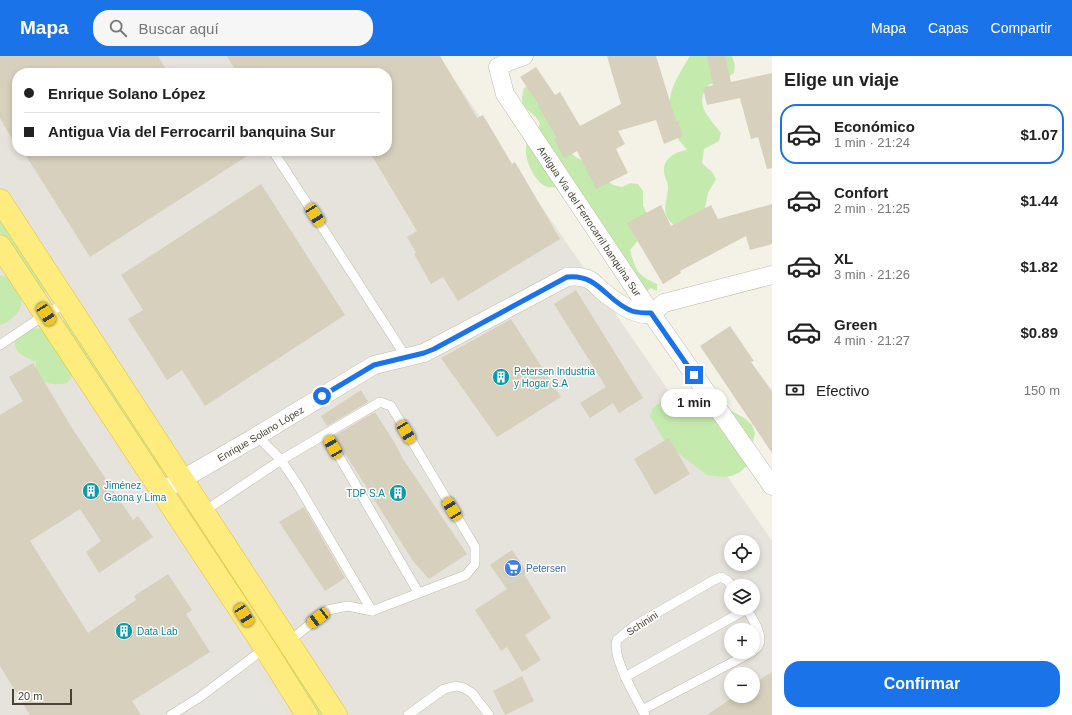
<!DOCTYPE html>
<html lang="es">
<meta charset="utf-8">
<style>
body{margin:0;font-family:Arial,sans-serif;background:#f6f6f6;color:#222;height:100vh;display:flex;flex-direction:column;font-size:15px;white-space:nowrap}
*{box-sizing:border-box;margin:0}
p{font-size:13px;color:#767676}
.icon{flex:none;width:22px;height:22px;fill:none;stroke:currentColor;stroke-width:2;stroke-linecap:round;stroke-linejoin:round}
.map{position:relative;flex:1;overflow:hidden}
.drawer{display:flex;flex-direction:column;background:#fff;width:300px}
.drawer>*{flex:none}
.hud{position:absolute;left:12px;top:12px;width:380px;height:88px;border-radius:16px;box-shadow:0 2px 6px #0003;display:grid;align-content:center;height:88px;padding:0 12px;background:#fff}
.buttons{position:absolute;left:724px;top:479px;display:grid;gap:8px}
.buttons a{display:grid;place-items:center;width:36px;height:36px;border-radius:50%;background:#fff;box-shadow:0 2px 6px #0003;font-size:20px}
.scale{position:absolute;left:12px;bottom:10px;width:60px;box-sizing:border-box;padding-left:4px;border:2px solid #484335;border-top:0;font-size:11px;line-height:14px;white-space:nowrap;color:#484335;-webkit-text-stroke:3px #fff;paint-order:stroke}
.end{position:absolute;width:18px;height:18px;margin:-9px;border:5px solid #1a73e8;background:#fff;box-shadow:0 0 0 2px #fff}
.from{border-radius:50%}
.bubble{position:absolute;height:28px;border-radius:14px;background:#fff;box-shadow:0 2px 6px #0003;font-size:13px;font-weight:600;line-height:28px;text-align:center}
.car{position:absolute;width:12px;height:24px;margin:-12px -6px;border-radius:5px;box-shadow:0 0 3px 1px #0007;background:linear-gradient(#f5c518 24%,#345 0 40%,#f5c518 0 76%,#345 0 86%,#f5c518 0)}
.hud b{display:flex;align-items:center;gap:14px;height:38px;font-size:15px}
.hud b+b{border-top:1px solid #e0e0e0}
.hud i{width:10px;height:10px;background:#222}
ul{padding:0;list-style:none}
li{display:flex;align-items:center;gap:12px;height:60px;margin:0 8px 6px;padding:0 4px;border:2px solid transparent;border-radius:16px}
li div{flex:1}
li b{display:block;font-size:15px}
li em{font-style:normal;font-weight:600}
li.selected{border-color:#1a73e8}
li>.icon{width:36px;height:36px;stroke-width:1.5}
h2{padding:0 12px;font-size:18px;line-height:48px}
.pay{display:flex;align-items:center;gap:10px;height:44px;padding:0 12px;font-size:15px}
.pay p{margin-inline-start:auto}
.primary-button{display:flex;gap:8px;margin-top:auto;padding:8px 12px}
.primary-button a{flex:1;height:46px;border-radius:16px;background:#1a73e8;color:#fff;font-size:16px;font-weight:600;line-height:46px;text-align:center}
header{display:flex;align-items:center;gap:24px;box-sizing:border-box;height:56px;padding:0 20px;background:#1a73e8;color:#fff}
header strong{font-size:19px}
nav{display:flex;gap:22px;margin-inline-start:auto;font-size:14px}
.search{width:280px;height:36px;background:#f6f6f6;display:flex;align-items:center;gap:10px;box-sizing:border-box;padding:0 14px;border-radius:16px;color:#767676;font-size:15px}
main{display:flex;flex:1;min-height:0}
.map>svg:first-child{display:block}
.industrial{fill:#e6e3dc;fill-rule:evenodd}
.green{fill:#c5eaae}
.parking{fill:#e5e4df}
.building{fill:#d6d0bc}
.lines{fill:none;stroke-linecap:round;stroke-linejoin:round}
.service-casing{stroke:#c0bca9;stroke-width:10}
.minor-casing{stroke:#c0bca9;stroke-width:19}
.trunk-casing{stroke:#e5c030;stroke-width:23}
.service{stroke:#fff;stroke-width:9}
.minor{stroke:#fff;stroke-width:18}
.trunk{stroke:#ffec7e;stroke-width:22}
.route{stroke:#1a73e8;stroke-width:5}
.labels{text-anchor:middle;stroke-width:3;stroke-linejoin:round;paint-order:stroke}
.street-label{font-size:10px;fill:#484335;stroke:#fff}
.culture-label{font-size:10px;fill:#0d838f;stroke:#fff;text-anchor:start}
.shop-label{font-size:10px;fill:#366cbe;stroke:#fff;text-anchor:start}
</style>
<header>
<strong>Mapa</strong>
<div class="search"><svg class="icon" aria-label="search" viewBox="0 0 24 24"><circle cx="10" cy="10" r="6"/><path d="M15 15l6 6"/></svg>Buscar aquí</div>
<nav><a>Mapa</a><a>Capas</a><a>Compartir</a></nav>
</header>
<main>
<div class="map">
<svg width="772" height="659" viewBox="0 0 772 659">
<rect width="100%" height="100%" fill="#f4f2e7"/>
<path class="industrial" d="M0,0h438l334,485v174h-772zM17,17h370v78h-370zM731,486h22v22h-22zM731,530h22v22h-22zM731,574h22v22h-22zM731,618h22v22h-22z"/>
<g class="green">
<path d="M690,0h42l3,9 -1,8 -16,11h-8c-18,19 -1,33 11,49l-2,8 -15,8 -2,14 10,9 4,7 -8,14 -5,25 -27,9c-18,-15 -8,-23 -8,-41 -1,-5 -4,-10 -4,-15 -1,-13 13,-20 23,-21l-9,-11c2,-12 -4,-19 -7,-30 -5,-18 11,-39 19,-53z"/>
<path d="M532,29l39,34 13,9 -15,21 5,7 7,4 32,25 9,2 8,-4 8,1 5,7v15l6,11 -4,15 -15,18c6,21 7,25 27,34v7l-6,-3 -13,9 -76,-106c-2,-1 -5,-3 -8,-4 -4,0 -6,1 -9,-1 -13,-7 -26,-36 -15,-49 2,-2 5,-4 7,-5l3,-9c-9,-16 -23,-12 -16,-35z"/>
<path d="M0,161l47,73 -2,2 -6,1 -39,-60z"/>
<path d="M0,219c9,3 12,7 17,14 7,12 6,21 -6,30 -4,3 -6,5 -11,6z"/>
<path d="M67,264l95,147 -3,3 -97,-149z"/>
<path d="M42,272l31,43 -2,7 -4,5c-11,3 -23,1 -32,-7l1,-14c-12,-6 -23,-8 -21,-24l13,-9z"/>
<path d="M686,337l8,1 7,23 14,-10 8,-1 23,13 6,6 3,8 -5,25 -3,8 -7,6 -8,4 -9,1 -16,-2 -41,-31 -16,-28 3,-8 15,-11z"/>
<path d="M187,453h3l136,206h-10l-131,-205z"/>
</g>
<path class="parking" d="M255,610l32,49h-87l-5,-8z"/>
<g class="building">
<path d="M0,0h158l10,17h-151v75l-17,-30z"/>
<path d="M227,0h213l37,62 6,-3 29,49 3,-2 45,77 -102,62 -15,-24 -12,7 -17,-30 2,-1 -9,-16 10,-6 -48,-80h18v-78h-150z"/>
<path d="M607,0h49l20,65h2l5,15 -19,8 -8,-24 -38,11 7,13 -9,5 12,24 -32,16 -19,-38 -13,7 -10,-19 3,-1 -19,-32 1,-1 -19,-28 16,-10 19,28 5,-3 20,34 41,-22z"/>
<path d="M707,0h18l6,26 41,-9v95l-5,1 -9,-32 -7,2 -11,-41 -33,7 -4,-17 10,-3z"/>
<path d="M23,95h232l-165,106z"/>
<path d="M261,128l84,131 -140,91 -23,-36 -15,10 -39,-61 15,-9 -22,-35z"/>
<path d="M772,148v40l-22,6 -4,-14 -66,35 1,2 -18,11 -36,-61 34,-18 10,21 40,-21 7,14z"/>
<path d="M576,234l67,108 -24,15 -6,-10 -23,15 -10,-15 26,-16 -52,-83z"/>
<path d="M511,263l50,78 -64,40 -56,-79z"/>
<path d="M730,270l24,35 -3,1 21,29v62l-72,-107z"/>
<path d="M33,307l39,65 61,92 5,-4 15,21 -54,36 -13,-21 15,-11 -21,-32 -50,32 58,92 48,-33 -2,-4 34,-22 24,36 -6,4 24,38 -78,49 9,14h-111l-30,-49v-251l23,-14 -14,-24z"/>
<path d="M361,334l7,12 -41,24 -6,-10z"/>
<path d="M375,356l21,33 7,14 64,95 -38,25 -16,-18 -79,-125z"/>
<path d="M669,382l21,36 -35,21 -21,-36z"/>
<path d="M304,451l41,71 -20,13 -46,-69z"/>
<path d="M512,494l15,22 -3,2 27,44 -26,17 16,25 -19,12 -15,-25 -6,4 -26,-41 32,-21 -17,-24z"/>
<path d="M772,616v43h-65l28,-19h18v-12z"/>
<path d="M522,620l12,25 -29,14 -12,-24z"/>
</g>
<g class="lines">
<defs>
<g id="service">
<path d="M273,95l133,206"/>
<path d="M0,289l46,-31 21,-12"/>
<path d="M326,378l92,158"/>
<path d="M257,380l24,24 18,27 73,124"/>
<path d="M203,456l78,-52 99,-58 11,4 84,141v17l-9,11 -94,36 -24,-5 -20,4 -40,32"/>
<path d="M746,552c7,12 23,33 7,43"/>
<path d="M625,621l122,-68"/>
<path d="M642,654l110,-58"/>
<path d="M171,659l29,-18 65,-49"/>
<path d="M408,659l36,-26 12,-3 8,2 8,5 17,22"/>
<path d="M645,659c-8,-16 -34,-58 -28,-75l17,-14 80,-46 7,-3 7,4 3,5"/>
</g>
<g id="minor">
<path id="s1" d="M524,0l-14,5 -12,6 7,27 146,219 121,173"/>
<path id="s2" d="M162,435l95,-55 117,-71 50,-12 143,-76c6,-1 15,0 21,2 5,2 8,6 12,10 11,9 36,30 52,24 4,-2 8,-7 12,-10l108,-28"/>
</g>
<g id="trunk">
<path d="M0,144l336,515"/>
<path d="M0,190l265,402 42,67"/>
</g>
</defs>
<use href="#service" class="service-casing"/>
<use href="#minor" class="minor-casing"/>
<use href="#trunk" class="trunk-casing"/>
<use href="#service" class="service"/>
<use href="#minor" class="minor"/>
<use href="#trunk" class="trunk"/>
</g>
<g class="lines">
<path class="route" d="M322,340l52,-31 50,-12 10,-4 133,-72c31,-4 40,25 65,34 6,2 13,2 19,2l43,62"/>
</g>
<defs>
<symbol id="building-disc" viewBox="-11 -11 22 22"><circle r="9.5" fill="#0f9aa8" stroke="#fff"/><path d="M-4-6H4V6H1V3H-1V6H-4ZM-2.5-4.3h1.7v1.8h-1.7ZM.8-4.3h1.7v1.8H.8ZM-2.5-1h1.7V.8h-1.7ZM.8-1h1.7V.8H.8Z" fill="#fff"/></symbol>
<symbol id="supermarket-disc" viewBox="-11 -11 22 22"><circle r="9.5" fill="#3f7fe0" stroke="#fff"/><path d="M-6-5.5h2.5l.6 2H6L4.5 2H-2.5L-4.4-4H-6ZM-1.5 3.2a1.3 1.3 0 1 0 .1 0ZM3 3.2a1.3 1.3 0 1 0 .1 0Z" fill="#fff"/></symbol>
</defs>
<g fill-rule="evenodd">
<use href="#building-disc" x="491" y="311" width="20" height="20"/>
<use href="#building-disc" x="81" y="425" width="20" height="20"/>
<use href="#building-disc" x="388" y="427" width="20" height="20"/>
<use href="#supermarket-disc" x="503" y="502" width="20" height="20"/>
<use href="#building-disc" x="114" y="565" width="20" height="20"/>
</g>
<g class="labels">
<g class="street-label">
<text dy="4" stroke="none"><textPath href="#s1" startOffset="209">Antigua Via del Ferrocarril banquina Sur</textPath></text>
<text dy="4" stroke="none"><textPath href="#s2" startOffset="114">Enrique Solano López</textPath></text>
<text transform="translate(642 567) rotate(-33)" y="4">Schinini</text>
</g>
<g class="culture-label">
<text x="514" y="319">Petersen Industria<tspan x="514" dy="12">y Hogar S.A</tspan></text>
<text x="104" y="433">Jiménez<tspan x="104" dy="12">Gaona y Lima</tspan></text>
<text x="385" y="441" text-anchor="end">TDP S.A</text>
<text x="137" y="579">Data Lab</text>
</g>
<g class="shop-label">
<text x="526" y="516">Petersen</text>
</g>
</g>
</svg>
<div class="buttons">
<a><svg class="icon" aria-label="locate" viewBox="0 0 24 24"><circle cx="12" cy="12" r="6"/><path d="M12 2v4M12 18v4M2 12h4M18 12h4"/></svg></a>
<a><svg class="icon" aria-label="layers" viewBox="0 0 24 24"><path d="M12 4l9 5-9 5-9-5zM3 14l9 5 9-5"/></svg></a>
<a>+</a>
<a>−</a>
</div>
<div class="scale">20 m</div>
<i class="end from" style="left:322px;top:340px"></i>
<i class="end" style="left:694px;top:319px"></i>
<div class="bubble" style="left:661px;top:333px;width:66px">1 min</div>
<i class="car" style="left:315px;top:159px;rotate:147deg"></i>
<i class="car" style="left:46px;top:258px;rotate:147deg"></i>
<i class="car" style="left:406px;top:376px;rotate:149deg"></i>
<i class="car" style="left:333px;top:391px;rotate:330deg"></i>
<i class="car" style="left:452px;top:453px;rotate:329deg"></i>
<i class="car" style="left:244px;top:559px;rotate:147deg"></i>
<i class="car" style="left:318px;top:562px;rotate:233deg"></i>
<div class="hud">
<b><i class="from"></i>Enrique Solano López</b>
<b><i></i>Antigua Via del Ferrocarril banquina Sur</b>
</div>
</div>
<section class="drawer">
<h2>Elige un viaje</h2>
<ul>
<li class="selected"><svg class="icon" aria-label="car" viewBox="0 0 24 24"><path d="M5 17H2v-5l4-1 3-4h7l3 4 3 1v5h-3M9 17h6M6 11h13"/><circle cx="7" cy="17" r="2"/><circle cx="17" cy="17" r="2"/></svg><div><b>Económico</b><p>1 min · 21:24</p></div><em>$1.07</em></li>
<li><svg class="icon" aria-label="car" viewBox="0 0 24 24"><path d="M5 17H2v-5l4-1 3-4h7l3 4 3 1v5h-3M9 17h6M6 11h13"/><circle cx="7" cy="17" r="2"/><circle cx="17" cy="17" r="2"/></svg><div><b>Confort</b><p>2 min · 21:25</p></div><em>$1.44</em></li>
<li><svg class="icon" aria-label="car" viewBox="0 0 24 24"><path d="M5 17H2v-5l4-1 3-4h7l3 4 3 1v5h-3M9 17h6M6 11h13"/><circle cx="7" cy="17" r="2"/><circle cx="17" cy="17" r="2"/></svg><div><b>XL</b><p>3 min · 21:26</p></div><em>$1.82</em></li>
<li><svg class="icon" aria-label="car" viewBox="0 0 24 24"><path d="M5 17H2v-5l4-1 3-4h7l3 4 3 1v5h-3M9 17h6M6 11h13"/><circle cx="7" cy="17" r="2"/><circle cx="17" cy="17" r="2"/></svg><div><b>Green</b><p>4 min · 21:27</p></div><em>$0.89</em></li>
</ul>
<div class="pay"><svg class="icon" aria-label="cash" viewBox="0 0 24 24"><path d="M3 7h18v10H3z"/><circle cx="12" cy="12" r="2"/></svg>Efectivo<p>150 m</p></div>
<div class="primary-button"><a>Confirmar</a></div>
</section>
</main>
